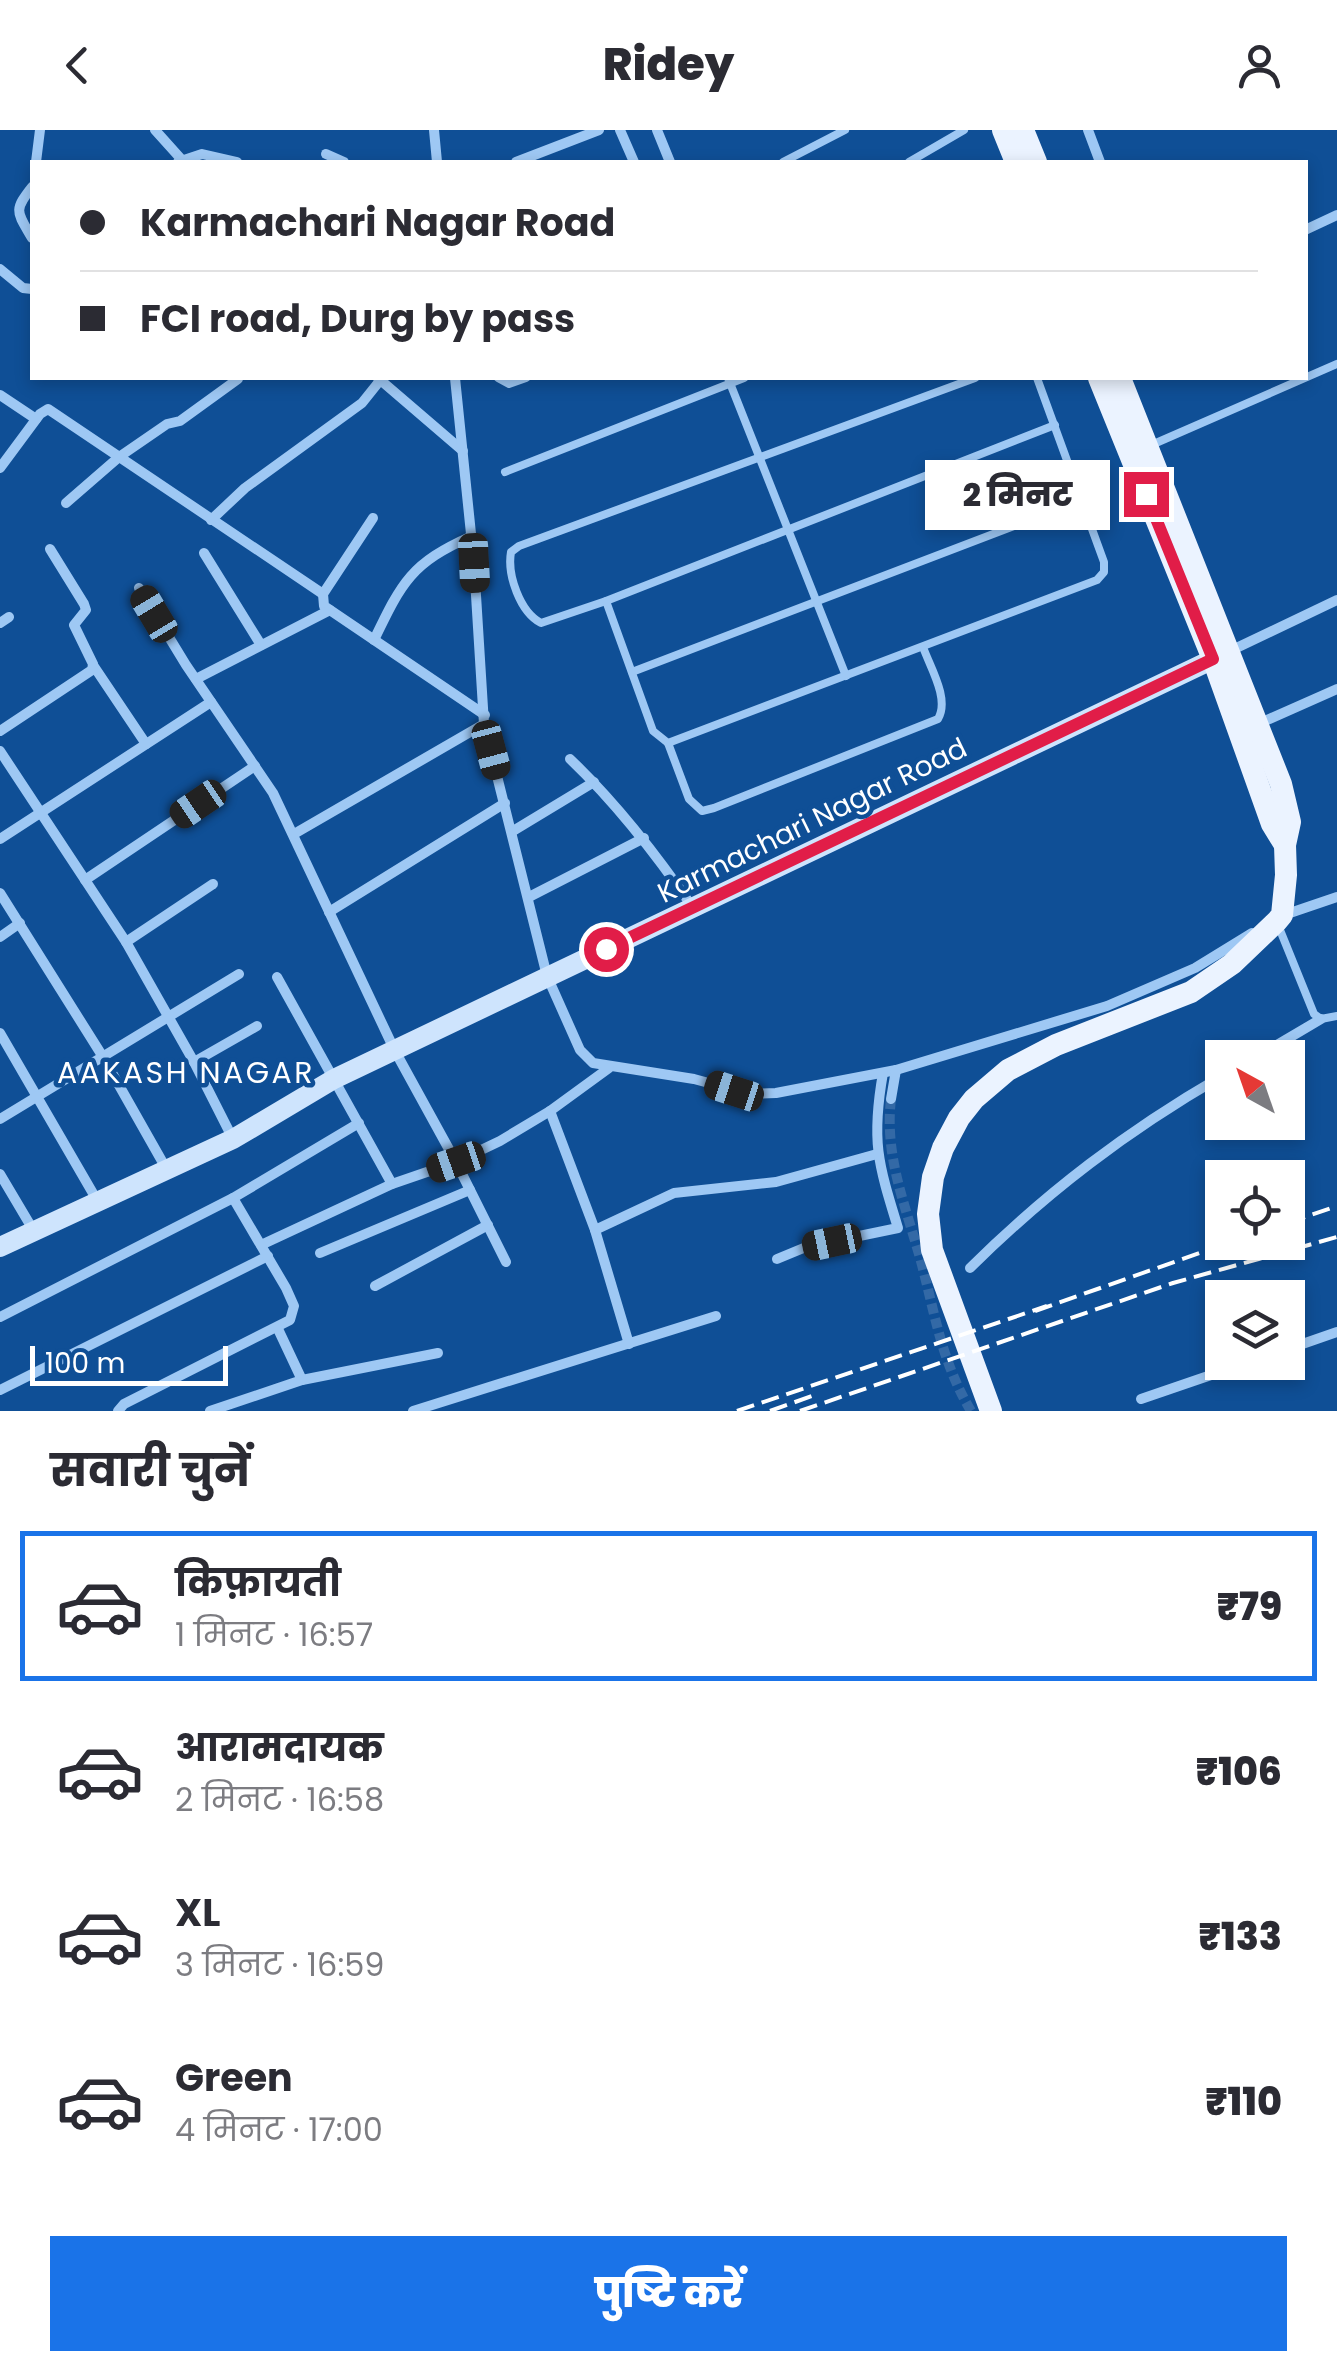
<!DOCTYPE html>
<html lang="hi">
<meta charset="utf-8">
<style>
body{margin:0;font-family:Poppins,"Noto Sans Devanagari",sans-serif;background:#f2f2f3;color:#2b2b33;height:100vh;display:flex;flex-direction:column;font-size:38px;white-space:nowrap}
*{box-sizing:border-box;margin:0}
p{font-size:32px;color:#7c7c81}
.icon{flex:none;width:55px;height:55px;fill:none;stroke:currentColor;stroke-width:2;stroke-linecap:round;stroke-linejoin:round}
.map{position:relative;height:1281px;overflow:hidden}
.drawer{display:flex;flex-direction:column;background:#fff;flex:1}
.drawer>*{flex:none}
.guide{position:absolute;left:30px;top:30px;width:1278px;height:220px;border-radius:0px;box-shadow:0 5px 15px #0003;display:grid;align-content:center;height:220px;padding:0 50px;background:#fff}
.needle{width:65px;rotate:320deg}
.tools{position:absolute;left:1205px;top:910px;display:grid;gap:20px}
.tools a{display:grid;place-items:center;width:100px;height:100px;border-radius:0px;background:#fff;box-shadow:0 5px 15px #0003;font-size:50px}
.scale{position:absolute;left:30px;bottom:25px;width:198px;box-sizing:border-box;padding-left:10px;border:5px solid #fff;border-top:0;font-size:28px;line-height:35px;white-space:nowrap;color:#fff;-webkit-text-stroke:8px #0f4f96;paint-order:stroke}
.end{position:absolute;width:45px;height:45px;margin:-22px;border:12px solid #e11d48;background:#fff;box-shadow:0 0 0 5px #fff}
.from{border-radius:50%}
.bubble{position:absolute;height:70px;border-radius:0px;background:#fff;box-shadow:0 5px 15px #0003;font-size:32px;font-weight:800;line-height:70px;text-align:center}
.car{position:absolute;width:30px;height:60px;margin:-30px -15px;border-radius:12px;box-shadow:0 0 8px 2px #0007;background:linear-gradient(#222 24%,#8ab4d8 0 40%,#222 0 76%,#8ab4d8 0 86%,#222 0)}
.guide b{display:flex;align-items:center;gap:35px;height:95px;font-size:38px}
.guide b+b{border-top:2px solid #e1e1e2}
.guide i{width:25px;height:25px;background:#2b2b33}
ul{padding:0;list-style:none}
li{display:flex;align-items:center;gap:30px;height:150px;margin:0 20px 15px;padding:0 30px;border:5px solid transparent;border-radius:0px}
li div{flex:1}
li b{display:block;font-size:38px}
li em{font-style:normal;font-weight:800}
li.current{border-color:#1a73e8}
li>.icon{width:90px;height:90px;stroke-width:1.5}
h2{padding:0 50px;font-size:45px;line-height:120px}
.primary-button{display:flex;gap:20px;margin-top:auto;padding:20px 50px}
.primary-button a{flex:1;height:115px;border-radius:0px;background:#1a73e8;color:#fff;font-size:40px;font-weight:800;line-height:115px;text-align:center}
header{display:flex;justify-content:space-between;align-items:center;height:130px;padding:0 50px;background:#fff;font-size:45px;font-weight:800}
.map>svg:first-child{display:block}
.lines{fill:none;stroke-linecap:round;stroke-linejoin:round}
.street-tunnel{stroke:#3369a6;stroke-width:10;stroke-dasharray:10 5;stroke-linecap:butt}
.lane{stroke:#9ec8f4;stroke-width:8}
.street{stroke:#9ec8f4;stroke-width:10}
.secondary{stroke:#cee4fd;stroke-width:20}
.primary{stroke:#ebf3ff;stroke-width:22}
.rail{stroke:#fff;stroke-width:4;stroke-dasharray:18 8;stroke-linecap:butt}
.route{stroke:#e11d48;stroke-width:12}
.labels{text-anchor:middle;stroke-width:9;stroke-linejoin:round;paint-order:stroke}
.street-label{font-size:28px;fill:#fff;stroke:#0f4f96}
.neighbourhood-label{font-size:30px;letter-spacing:2.5px;fill:#fff;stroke:#0f4f96}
</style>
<header><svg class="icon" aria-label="back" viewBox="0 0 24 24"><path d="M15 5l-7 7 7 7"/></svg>Ridey<svg class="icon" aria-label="person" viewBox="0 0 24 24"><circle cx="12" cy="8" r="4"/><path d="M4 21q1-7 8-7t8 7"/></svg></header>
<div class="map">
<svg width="1337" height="1281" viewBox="0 0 1337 1281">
<rect width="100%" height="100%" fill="#0f4f96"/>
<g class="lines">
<path class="street-tunnel" d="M891,969c-7,59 16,110 31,166 14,54 20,97 49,146"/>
<g class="lane">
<path d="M783,32l62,-32"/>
<path d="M909,32l55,-32"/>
<path d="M498,248l11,6 17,-6"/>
<path d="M728,248l118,298"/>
<path d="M975,248l-456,168 -8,6c-4,23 9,60 30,71l65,-22 449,-176"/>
<path d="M1149,316l188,-82"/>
<path d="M505,342l239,-94"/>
<path d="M606,471l47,130 15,12 429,-163 7,-8v-10l-67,-184"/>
<path d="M632,542l450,-172"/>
<path d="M668,613l21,56 13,12 12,-3 224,-89c12,-20 -8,-52 -15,-72"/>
<path d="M1278,795l36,89 7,5 16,-3"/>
</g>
<g class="street">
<path d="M155,0l27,30"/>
<path d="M434,0l3,32"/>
<path d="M620,0l14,32"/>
<path d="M657,0l13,32"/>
<path d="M1088,0l12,32"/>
<path d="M326,24l18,8"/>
<path d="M36,32l4,-32"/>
<path d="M178,32l24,-8 35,8"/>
<path d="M516,32l83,-32"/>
<path d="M32,57c-19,24 -15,25 0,51"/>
<path d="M1305,100l32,-15"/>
<path d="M0,139l23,19 9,1"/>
<path d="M378,248l85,73"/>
<path d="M455,248l19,185 10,161 63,252 33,74 13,13 101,16 55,15 27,-1 120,-23 211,-64 88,-38 57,-35"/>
<path d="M0,265l36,24"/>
<path d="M0,338l40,-54 8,-5 275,185"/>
<path d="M66,373l53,-46 48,-33 13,-3 58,-42"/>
<path d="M373,388l-50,76 1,12 161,109"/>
<path d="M211,390l34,-32 117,-85 20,-25"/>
<path d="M204,423l57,92"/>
<path d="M139,458l47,77 87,128 122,258 61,111 50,100"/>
<path d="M0,493l9,-6"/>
<path d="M374,510c28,-58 37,-77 98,-104"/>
<path d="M1230,521l107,-51"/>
<path d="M93,535l53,79"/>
<path d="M196,549l134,-69"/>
<path d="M1258,594l79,-35"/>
<path d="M0,601l92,-61 1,-6 -19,-39 12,-15 -2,-6 -34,-55"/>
<path d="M0,621l126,191 68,120 39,77"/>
<path d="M570,629c48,46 86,95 123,149"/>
<path d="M513,701l81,-49"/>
<path d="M294,704l190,-110"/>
<path d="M0,709l211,-137"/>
<path d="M85,750l170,-114"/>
<path d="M0,763l103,164 64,113"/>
<path d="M529,767l115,-59"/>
<path d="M329,782l176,-109"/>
<path d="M1284,785l53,-18"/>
<path d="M0,807l20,-14"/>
<path d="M126,812l87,-58"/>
<path d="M277,847l115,207"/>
<path d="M0,903l98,169"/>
<path d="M1255,928l66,-39"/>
<path d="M194,932l63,-36"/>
<path d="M891,969l5,-29"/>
<path d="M550,981l45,119 34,114"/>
<path d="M0,989l239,-145"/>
<path d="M0,1044l35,59"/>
<path d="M595,1100l79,-37 102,-11 101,-28"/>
<path d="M261,1115l131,-61 64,-22 44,-21 50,-30 59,-43"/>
<path d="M320,1123l150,-63"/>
<path d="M777,1129l29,-12 92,-19c-20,-65 -27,-87 -15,-155"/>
<path d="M970,1138c78,-77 157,-137 252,-192"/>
<path d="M375,1156l113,-61"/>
<path d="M0,1187l233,-119 126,-75"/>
<path d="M1288,1219l49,-17"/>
<path d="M302,1250l136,-27"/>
<path d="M0,1260l268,-134"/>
<path d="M1141,1269l108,-37"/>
<path d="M118,1281l6,-7 166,-84 4,-14 -8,-18 -53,-90"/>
<path d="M210,1281l92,-31 -24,-51"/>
<path d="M413,1281l303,-95"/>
</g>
<path class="secondary" d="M0,1117l233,-108 101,-60 892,-426"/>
<g class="primary">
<path d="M1003,0l13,32"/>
<path d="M1023,0l13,32"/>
<path d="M1099,248l114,281 59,165 13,21"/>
<path d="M991,1281l-59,-161 -4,-36 5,-37 10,-29 16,-30 15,-19 34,-29 48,-25 135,-53 41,-28 45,-43 5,-6 4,-40 -1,-30 5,-23 -9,-38 -161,-406"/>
</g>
<g class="rail">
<path d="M1288,1093l49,-17"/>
<path d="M1035,1181l196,-69"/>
<path d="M737,1281l310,-105"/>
<path d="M770,1281l42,-15"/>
<path d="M800,1281l373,-128 164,-46"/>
</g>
</g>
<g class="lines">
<path class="route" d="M606,819l607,-290 -67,-165"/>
</g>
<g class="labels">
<g class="street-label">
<text transform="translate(812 690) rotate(-26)" y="10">Karmachari Nagar Road</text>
</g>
<g class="neighbourhood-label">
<text x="186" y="953">AAKASH NAGAR</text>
</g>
</g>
</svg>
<div class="tools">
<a><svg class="needle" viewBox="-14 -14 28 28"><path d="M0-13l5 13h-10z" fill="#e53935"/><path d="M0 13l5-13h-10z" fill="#7c7c81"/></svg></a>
<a><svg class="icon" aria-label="locate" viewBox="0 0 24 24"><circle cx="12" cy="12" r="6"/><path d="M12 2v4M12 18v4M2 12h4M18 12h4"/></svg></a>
<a><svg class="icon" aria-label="layers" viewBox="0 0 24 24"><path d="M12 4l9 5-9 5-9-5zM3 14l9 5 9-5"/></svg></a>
</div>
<div class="scale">100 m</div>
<i class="end from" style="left:606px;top:819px"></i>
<i class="end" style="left:1146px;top:364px"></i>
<div class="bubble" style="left:925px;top:330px;width:185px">2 मिनट</div>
<i class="car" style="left:474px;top:433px;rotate:177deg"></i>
<i class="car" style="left:154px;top:484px;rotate:329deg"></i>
<i class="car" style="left:491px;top:620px;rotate:165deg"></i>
<i class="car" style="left:198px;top:674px;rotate:236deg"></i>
<i class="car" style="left:734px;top:961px;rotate:288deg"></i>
<i class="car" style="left:456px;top:1032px;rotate:251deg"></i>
<i class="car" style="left:832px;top:1112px;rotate:258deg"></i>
<div class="guide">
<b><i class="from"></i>Karmachari Nagar Road</b>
<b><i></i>FCI road, Durg by pass</b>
</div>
</div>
<section class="drawer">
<h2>सवारी चुनें</h2>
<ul>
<li class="current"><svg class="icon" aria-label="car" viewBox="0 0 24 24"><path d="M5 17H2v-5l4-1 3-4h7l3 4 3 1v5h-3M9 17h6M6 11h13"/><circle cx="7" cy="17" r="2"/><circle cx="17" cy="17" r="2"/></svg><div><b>किफ़ायती</b><p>1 मिनट · 16:57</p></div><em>₹79</em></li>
<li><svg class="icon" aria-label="car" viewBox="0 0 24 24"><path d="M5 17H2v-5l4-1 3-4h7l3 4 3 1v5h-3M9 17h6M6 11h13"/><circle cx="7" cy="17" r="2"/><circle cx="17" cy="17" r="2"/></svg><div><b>आरामदायक</b><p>2 मिनट · 16:58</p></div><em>₹106</em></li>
<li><svg class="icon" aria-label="car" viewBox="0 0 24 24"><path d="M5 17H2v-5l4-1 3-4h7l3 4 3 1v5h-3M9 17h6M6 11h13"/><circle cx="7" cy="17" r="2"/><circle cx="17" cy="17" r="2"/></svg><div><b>XL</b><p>3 मिनट · 16:59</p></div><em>₹133</em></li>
<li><svg class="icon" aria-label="car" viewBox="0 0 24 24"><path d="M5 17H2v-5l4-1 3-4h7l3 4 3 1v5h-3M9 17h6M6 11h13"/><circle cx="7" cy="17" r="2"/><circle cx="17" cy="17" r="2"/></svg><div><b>Green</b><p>4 मिनट · 17:00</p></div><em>₹110</em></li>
</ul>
<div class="primary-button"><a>पुष्टि करें</a></div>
</section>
